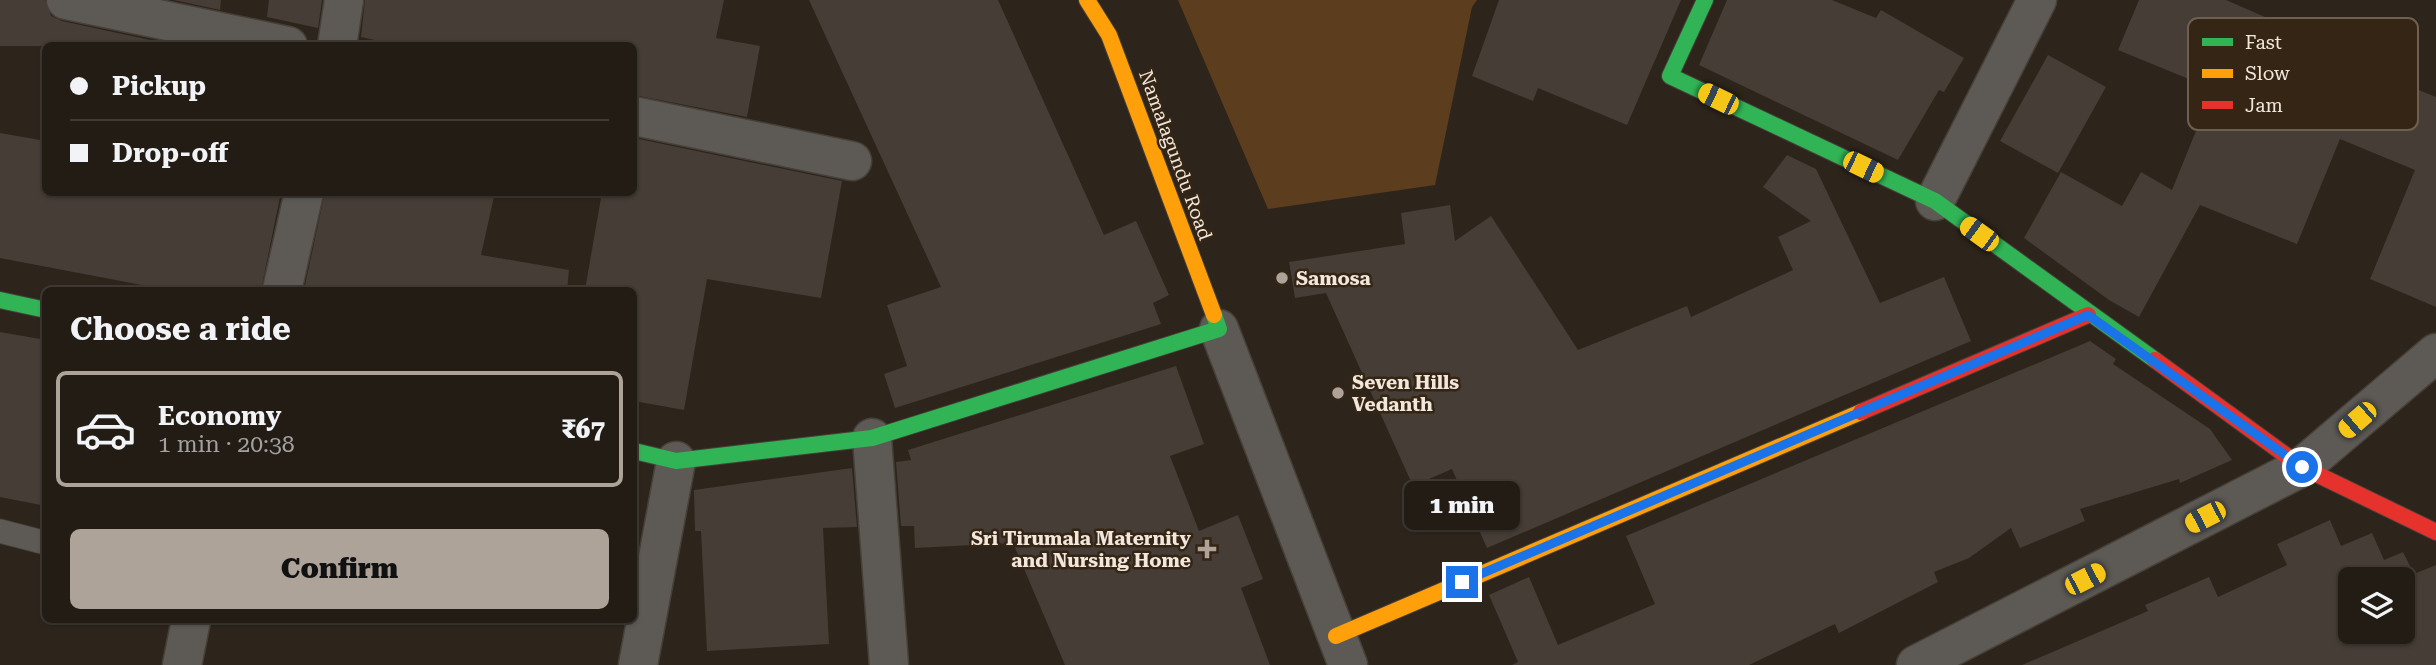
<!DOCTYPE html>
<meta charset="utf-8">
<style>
body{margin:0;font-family:"Roboto Serif",serif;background:#2e2922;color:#f1f3f6;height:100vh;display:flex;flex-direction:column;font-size:26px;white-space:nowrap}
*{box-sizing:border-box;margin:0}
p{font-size:23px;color:#a2a1a0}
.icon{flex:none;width:38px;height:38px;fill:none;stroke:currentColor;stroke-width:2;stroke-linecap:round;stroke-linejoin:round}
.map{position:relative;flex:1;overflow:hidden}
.panel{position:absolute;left:42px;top:287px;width:595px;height:336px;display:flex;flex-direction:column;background:#221c15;border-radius:10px;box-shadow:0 2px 5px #0004,0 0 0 2px #3f3a34}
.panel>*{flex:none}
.guide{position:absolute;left:42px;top:42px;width:595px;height:154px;border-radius:10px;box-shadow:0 2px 5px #0004,0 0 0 2px #3f3a34;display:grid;align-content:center;height:154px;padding:0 28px;background:#221c15}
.fabs{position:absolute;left:2338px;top:567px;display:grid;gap:14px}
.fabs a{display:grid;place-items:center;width:77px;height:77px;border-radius:10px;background:#221c15;box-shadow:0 2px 5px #0004,0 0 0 2px #3f3a34;font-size:35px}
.end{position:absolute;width:32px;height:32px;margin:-16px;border:9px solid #1a73e8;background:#fff;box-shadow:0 0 0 4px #fff}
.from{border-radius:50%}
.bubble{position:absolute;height:49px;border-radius:10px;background:#221c15;box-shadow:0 2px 5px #0004,0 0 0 2px #3f3a34;font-size:23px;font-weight:800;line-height:49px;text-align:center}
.car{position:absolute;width:21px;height:42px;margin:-21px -10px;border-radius:9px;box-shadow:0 0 5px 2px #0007;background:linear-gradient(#f5c518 24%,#345 0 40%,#f5c518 0 76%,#345 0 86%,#f5c518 0)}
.guide b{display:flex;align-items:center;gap:24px;height:66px;font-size:26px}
.guide b+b{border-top:2px solid #3f3a34}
.guide i{width:18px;height:18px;background:#f1f3f6}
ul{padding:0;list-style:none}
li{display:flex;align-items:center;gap:21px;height:116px;margin:0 14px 10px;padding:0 14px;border:4px solid transparent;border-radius:10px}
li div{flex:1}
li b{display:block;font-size:26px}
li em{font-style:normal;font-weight:800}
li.selected{border-color:#ada399}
li>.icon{width:63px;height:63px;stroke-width:1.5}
h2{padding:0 28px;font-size:32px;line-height:84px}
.button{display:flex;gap:14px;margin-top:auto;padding:14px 28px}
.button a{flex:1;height:80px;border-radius:10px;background:#ada399;color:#111;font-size:28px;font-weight:800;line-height:80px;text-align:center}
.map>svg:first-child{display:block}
.green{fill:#5c3d1d}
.building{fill:#453d36;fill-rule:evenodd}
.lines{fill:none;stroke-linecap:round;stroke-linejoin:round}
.lane-casing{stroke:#474039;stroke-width:25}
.street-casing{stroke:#474039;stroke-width:41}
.fast-casing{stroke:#474039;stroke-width:18}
.slow-casing{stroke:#474039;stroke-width:18}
.jam-casing{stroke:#474039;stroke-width:18}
.lane{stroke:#5d5a56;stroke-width:23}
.street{stroke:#5d5a56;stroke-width:38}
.fast{stroke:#30b455;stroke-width:16}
.slow{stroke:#ff9f0a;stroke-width:16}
.jam{stroke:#e5322d;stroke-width:16}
.route{stroke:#1a73e8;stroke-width:9}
.poi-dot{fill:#ada399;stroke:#352514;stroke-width:2.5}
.labels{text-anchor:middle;stroke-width:5;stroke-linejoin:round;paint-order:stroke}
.street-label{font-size:19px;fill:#f2e7dc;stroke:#352514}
.poi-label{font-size:19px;font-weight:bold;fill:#f2e7dc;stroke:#352514;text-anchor:start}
.key{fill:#352514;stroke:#6e5f50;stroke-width:2}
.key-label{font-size:19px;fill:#f2e7dc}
</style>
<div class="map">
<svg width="2436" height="665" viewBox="0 0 2436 665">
<rect width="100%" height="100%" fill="#2d251c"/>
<path class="green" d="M1178,0h299l-5,7 -37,178 -167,24z"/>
<g class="building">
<path d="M0,0h45l6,16 11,5 116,25h-178z"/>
<path d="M174,0h47l-1,10z"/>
<path d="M269,0h53l-4,28 -51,-11z"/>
<path d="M365,0h359l-8,38 44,8 -13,71 -113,-22v-49h-231l-42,-9z"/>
<path d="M809,0h189l106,235 32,-14 33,74 -16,8 8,21 -266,84 -11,-34 23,-8 -20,-61 54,-18z"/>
<path d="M1499,0h182l-54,125 -89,-37 -5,13 -61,-25z"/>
<path d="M1727,0h105l44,18 5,-8 83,48 -20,34 -5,-2 -41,70 -199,-95z"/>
<path d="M2139,0h87l172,75 -2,6 40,16v210l-66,-28 45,-109 -75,-31 -43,105 -97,-39 -61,112 -30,-17 -85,-62 37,-66 61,34 19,-34 31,18 41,-101 -95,-39z"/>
<path d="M2048,55l58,32 -48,86 -58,-32z"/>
<path d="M0,133l46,8v51h235l-20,98h-93l-168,-32z"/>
<path d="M634,138l208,43 -21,117 -114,-19 -23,131 -50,-9v-111h-49l17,-98h32z"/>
<path d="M1787,155l29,14 64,134 64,-26 27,64 -484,207 -35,-79 -39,17 -87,-193 -31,5 -6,-36 116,-18 -4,-31 49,-8 5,36 36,-25 87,134 109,-44 4,11 102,-47 -15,-33 33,-16 -48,-34z"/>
<path d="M325,192h170l-14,63 88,15 -2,20h-263z"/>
<path d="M0,332l46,8v166l-46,-9z"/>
<path d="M2090,341l26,18 -3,5 97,65 22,31 -52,23 -1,-4 -99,30 5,12 -65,27 -9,-20 -42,30 -35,14 4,10 -99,51 -4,-9 -86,41h-237l6,-3 -29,-67 40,-18 29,68 97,-41 -29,-68z"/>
<path d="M1176,366l28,78 -34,12 29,75 39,-16 25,64 -22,9 29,77h-205l-52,-122 -98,5 -1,-22h-13l-5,-64 15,-2 -3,-10z"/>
<path d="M852,468l5,59 -34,1 6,116 -122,7 -6,-120h-6l-1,-41z"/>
<path d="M2330,520l11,26 31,-13 12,27 19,-8 11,22 22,-9v100h-414l126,-54 -3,-6 64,-28 9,20 69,-32 -10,-21zM2350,579h53v53h-53z"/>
</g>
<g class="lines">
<defs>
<path id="lane" d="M0,531l46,12"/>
<g id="street">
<path d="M66,0l222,46"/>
<path d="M337,46l7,-46"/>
<path d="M634,116l218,45"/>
<path d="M1935,201l102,-201"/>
<path d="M282,290l22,-98"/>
<path d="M1219,329l129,336"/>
<path d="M872,438l17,227"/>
<path d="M182,665l9,-45"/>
<path d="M638,665l38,-204"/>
<path d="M1916,665l386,-198 134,-114"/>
</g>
<g id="fast">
<path d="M1705,0l-35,76 265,125 220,159"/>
<path d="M0,300l46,10"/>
<path d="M634,451l42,10 196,-23 347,-109 -5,-14"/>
</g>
<g id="slow">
<path d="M1087,0l22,35 105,280"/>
<path d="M1336,636l525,-224"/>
</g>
<g id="jam">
<path d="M2155,360l147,107 134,65"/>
<path d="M1861,412l227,-97"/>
</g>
</defs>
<use href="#lane" class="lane-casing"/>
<use href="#street" class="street-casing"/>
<use href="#fast" class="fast-casing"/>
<use href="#slow" class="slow-casing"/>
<use href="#jam" class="jam-casing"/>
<use href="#lane" class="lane"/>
<use href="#street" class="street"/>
<use href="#fast" class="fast"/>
<use href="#slow" class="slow"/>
<use href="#jam" class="jam"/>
</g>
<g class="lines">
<path class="route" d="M1462,582l626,-267 214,152"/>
</g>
<g class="poi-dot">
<circle cx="1282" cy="278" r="7"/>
<circle cx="1338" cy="393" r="7"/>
<path d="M1203.5 538.5h7v7h7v7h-7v7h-7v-7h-7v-7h7z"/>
</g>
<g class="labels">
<g class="street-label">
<text transform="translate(1176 155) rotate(70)" y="7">Namalagundu Road</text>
</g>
<g class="poi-label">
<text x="1296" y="285">Samosa</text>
<text x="1352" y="389">Seven Hills<tspan x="1352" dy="22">Vedanth</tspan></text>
<text x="1191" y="545" text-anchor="end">Sri Tirumala Maternity<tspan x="1191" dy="22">and Nursing Home</tspan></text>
</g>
</g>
<rect x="2188" y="18" width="230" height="112" rx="10" class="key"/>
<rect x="2202" y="38" width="31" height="8" fill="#30b455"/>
<rect x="2202" y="69" width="31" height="9" fill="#ff9f0a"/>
<rect x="2202" y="101" width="31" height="8" fill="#e5322d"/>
<g class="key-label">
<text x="2245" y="49">Fast</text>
<text x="2245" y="80">Slow</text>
<text x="2245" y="112">Jam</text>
</g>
</svg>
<div class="fabs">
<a><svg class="icon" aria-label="layers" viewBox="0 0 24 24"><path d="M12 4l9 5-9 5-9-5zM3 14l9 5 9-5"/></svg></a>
</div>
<i class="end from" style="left:2302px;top:467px"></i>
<i class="end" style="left:1462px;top:582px"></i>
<div class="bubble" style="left:1404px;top:481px;width:116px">1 min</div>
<i class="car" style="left:1718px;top:99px;rotate:296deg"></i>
<i class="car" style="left:1863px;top:167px;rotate:116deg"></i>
<i class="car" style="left:1979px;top:234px;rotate:306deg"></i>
<i class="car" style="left:2357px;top:420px;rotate:229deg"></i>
<i class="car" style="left:2205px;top:517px;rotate:243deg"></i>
<i class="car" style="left:2085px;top:579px;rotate:63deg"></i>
<div class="guide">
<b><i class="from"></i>Pickup</b>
<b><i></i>Drop-off</b>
</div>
<section class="panel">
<h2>Choose a ride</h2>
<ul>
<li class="selected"><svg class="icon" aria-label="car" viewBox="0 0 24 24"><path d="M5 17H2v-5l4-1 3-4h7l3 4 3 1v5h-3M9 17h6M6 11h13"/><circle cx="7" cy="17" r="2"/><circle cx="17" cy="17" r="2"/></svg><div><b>Economy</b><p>1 min · 20:38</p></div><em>₹67</em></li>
</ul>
<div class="button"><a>Confirm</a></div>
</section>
</div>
